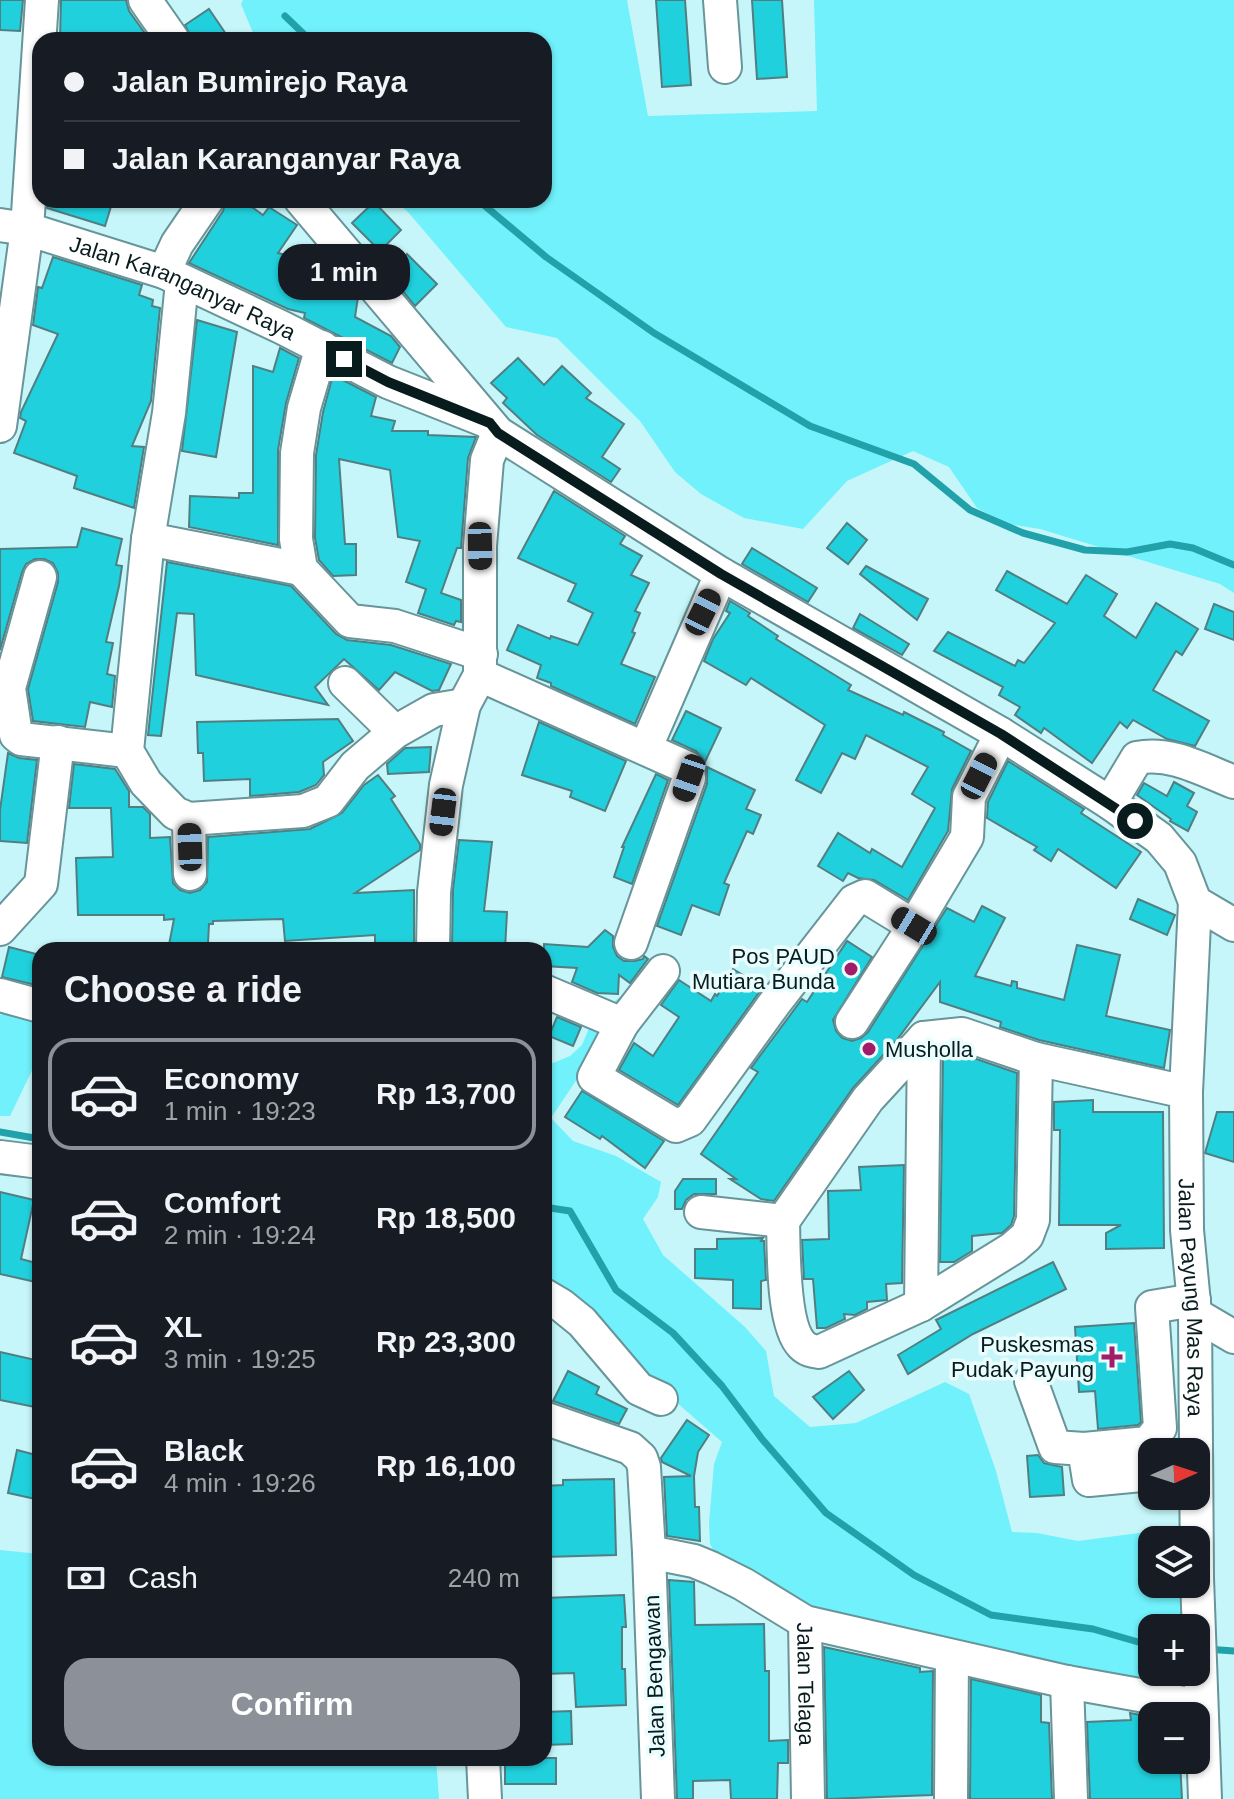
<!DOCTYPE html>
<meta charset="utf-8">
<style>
body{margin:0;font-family:Helvetica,sans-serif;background:#242831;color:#f1f3f6;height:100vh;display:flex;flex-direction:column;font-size:30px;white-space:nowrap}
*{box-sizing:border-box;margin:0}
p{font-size:26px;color:#9ea1a6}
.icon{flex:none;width:44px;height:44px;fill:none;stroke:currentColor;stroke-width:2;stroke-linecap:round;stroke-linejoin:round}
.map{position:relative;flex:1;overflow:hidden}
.side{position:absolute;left:32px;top:942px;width:520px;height:824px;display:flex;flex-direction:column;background:#171b24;border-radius:24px;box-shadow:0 2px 6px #0004}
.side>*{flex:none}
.banner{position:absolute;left:32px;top:32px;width:520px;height:176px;border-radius:24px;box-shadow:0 2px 6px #0004;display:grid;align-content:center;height:176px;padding:0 32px;background:#171b24}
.needle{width:52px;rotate:87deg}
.fabs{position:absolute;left:1138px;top:1438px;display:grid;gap:16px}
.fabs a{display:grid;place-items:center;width:72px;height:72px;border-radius:16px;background:#171b24;box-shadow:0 2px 6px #0004;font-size:40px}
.end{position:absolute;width:36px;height:36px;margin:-18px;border:10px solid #091c1d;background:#fff;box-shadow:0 0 0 4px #fff}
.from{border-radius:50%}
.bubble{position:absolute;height:56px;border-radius:24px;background:#171b24;box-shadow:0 2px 6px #0004;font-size:26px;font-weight:600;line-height:56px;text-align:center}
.car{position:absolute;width:24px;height:48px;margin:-24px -12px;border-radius:10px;box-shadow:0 0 6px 2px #0007;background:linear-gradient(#222 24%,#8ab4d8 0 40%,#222 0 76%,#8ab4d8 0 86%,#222 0)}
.banner b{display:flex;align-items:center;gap:28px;height:76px;font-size:30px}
.banner b+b{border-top:2px solid #363941}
.banner i{width:20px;height:20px;background:#f1f3f6}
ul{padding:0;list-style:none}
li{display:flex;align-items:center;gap:24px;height:112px;margin:0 16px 12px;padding:0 16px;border:4px solid transparent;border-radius:24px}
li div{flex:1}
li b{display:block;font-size:30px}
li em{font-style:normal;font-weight:600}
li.on{border-color:#8c9099}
li>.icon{width:72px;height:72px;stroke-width:1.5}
h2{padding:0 32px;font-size:36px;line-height:96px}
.pay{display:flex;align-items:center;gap:20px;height:88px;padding:0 32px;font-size:30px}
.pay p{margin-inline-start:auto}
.action{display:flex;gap:16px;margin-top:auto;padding:16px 32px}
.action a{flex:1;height:92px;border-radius:24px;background:#8c9099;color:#fff;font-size:32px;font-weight:600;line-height:92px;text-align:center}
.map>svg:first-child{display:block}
.green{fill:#70f1fb}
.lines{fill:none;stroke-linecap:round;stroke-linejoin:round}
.stream{stroke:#21a1aa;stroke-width:7}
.building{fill:#20d1dd;stroke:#517e81;stroke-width:2}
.minor-casing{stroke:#689599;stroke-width:36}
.minor{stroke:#fff;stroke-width:32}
.route{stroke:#091c1d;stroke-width:10}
.poi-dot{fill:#a31c68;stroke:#eafdfe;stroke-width:3}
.labels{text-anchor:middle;stroke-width:7;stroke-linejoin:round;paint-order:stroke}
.street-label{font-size:22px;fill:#091c1d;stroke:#eafdfe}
.poi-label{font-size:22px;fill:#091c1d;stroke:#eafdfe;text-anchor:end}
</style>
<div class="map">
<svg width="1234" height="1799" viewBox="0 0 1234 1799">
<rect width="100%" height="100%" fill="#c6f6f9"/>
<g class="green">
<path d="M243,0h384l21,116 169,-5 -3,-111h420v593l-14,-9 -180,-55 -32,-5 -31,-16 -28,-41 -36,-16 -66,30 -44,48 -59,-11 -43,-24 -26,-22 -35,-51 -83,-83 -51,-11 -98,-115 -14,-12h150v-160h-288l-15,-36z"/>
<path d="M631,988l-20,64 -34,27 -26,39 22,23 43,15 45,26 -3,15 -15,22 20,36 82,72 21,24 8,45 36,31 46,-4 89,-41 24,12 27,77 16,61 25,1 41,8 99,-13 1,12h-26v44h28l2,44h-30v44h32l2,24 -385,-84 -81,-51 -10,-17 -1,-21 5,-59 8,-22 -178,-155v-227l9,3 17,-7 12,-11 11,-26z"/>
<path d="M13,1012l27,8v38l-3,2 -27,56h-10v-101z"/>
<path d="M0,1550l40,4v204h396l3,41h-439z"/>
</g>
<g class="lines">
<g class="stream">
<path d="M285,16l25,24"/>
<path d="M478,200l68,57 108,76 156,93 104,38 56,46 53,23 62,17 42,2 43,-8 23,4 41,17"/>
<path d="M0,1132l40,7"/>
<path d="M544,1207l26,4 46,79 57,43 49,53 40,53 64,74 88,62 77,40 102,14 59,17"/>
<path d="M1206,1649l28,2"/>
</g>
</g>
<g class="building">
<path d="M0,0h23l-3,31 -20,-1z"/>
<path d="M61,0h65l3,11 15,21 -6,8h-78z"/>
<path d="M656,0h29l6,85 -29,2z"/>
<path d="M752,0h30l5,77 -30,2z"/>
<path d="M209,9l21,31 -38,-1 -7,-14z"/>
<path d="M48,200h65l-8,26 -58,-18z"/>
<path d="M226,200h16l21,15 6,-8 28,18 -19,28 34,8 -5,21 45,8 6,7 -3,20 36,19 9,11 -8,16 -88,-45 1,-5 -17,-4 -99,-46 34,-52z"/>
<path d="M374,202l27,28 -21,21 -28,-28z"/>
<path d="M407,254l30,30 -22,22 -27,-33z"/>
<path d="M53,257l89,28 -3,10 14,5 -1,6 8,2 -9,93 -19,45 12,1 -10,61 -60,-20 3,-12 -63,-23 12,-32 -6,-3 1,-6 37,-78 -25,-9 5,-38 4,1z"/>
<path d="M197,320l40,12 -21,125 -34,-6z"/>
<path d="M280,348l19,10 -13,45 -8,47v95l-89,-18 1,-31 49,2v-5h14v-127l20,6z"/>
<path d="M518,358l26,27 18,-19 29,27 -5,5 38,26 -22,33 18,12 -9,13 -74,-47 -34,-32 4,-5 -16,-15z"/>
<path d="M333,375l43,22 -5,19 24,5 -3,10h36v4l48,2 -8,21 -7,90h-4l-16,45 20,7v22l-5,-1 -2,4 -36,-12 8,-24 -20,-7 14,-41 -22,-4 -8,-67 -51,-11 6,85h11v31l-23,1 -14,-16 -4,-22 1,-83 7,-43z"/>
<path d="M554,491l71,45 -5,8 22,12 -11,19 18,8 -14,28 5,2 -8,19 3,1 -14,31 34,13 -20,47 -84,-38v-3l-14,-5 4,-13 -34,-15 11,-25 32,14 1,-3 27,9 15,-32 -25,-12 8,-17 -58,-26z"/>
<path d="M847,523l20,17 -19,24 -21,-16z"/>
<path d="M82,528l40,11 -6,26 6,1 -3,20 -13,56 7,1 -6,31 8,2 -3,31 -22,-5 -5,25 -52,-6 -5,-32 30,-107v-9l-5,-10 -9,-4h-9l-9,5 -4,8 -22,78v-101l77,-2z"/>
<path d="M752,548l65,40 -9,14 -66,-38z"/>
<path d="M167,562l124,24 45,48 11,6 44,5 60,19 -12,26 -7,1 -37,-19 -16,18 -35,-31 -29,28 13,18 -132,-30 -2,-61 -17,-1 -16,123 -13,-1z"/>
<path d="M866,566l62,33 -11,21 -57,-46z"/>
<path d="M1007,571l60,33 19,-29 31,19 -13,22 32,22 20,-35 42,26 -16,26 -6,-4 -23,39 56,31 -14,25 -28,-7 -34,-19 -6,8 -7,-6 -28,41 -48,-35 -3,5 -26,-18 5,-8 -21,-12 4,-8 -69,-36 14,-19 67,34 3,-6 6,3 31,-40 -59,-33z"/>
<path d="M730,601l20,12 -2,3 30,20 -2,3 75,46 -3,5 55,25 1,-3 40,20 -1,3 28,16 -19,38 -4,42 -40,69 -34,-20 -16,-2 -10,-5 -5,8 -25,-15 20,-33 32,20 2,-4 30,18 33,-59 -23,-14 16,-27 -62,-32 -11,24 -13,-6 -21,40 -25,-13 29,-55 -74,-47 -5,7 -42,-24 9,-22 17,-26 -4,-2z"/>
<path d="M1214,604l20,8v28l-29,-11z"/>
<path d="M860,614l49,30 -7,11 -49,-27z"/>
<path d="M686,711l35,17 -16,34 -9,-11 -24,-11z"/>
<path d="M338,719l15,22 -30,21 1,13 -8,10 -17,7 -49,4v-17l-46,2 -1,-28h-5l-1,-31z"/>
<path d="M539,722l87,39 -21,50 -35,-14 2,-6 -50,-16z"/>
<path d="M431,747l-2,25 -41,2 -1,-10 18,-16z"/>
<path d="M8,753l11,5 18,2 -10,83 -27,-2v-31z"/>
<path d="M1008,761l76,48 -3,4 60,39 -25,36 -58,-39 -7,12 -17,-11 3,-3 -50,-29 1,-16z"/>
<path d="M74,764l41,5 14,22v16h14l7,7v24l20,-1 3,46 7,7 10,3 10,-3 7,-8 1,-45 102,-8 32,-16 22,-28 14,-10 17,21 -4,3 29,45v6l-65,43 59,-3v60h-39v-15l-90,6 -2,-22 -70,2v3h-4l-1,19h-2l-2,7h-36l6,-31 -10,1v-5h-86l-2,-57 37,-1 -2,-49h-42z"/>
<path d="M707,767l48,23 -9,19 15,6 -8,19 -6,-3 -23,52 5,2 -10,30 -27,-10 -11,30 -24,-9 50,-142z"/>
<path d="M656,774l12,6 -36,104 -18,-7 10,-30h-2z"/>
<path d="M1174,782l20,11 -7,13 10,6 -9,19 -18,-10 1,-2 -34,-24 7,-12 23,13z"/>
<path d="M459,840l33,2 -8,69 23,1 -2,38 -53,-3 1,-58z"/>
<path d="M1138,899l37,16 -8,20 -37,-16z"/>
<path d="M982,906l23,12 -30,58 36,10 1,-5 5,1v6l47,12 13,-55 43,10 -14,61 64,14 -6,38 -125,-28 -39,-13 1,-5 -61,-20v-20l-44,59 -43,47 -79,113 -13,-2 -31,-20h6l-35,-25 57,-82 -7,-4 51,-69 5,3 40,-61 25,16 -39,63 3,11 6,7 10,3 9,-3 7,-6 79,-124 27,14z"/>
<path d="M605,930l8,6v11l4,9 7,5h11l8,-2 1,-3 4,3 -18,24 -11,-8 -1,19 -21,-1 -25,-11 5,-14 -33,-2v-22l44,3z"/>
<path d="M9,947l31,8v31l-38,-9z"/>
<path d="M733,969l30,18 -85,118 -59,-35 15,-27 19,13 26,-39 -18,-12 18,-25 32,21 4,-7 2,2z"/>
<path d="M557,1017l24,10 -8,19 -24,-10z"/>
<path d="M953,1054h9l55,19 -3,143 -3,9 -9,8 -30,3v15l-18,11h-14l3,-207z"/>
<path d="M582,1091l82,50 -19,27 -43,-32 -2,3 -35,-22z"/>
<path d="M1093,1100v12h70l1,136 -58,1v-16l15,-8h-62l1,-95h-6v-28z"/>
<path d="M1217,1112h17v50l-29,-9z"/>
<path d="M904,1165l-2,118 -16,1 1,16 -20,2v7l-12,6 -11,-1 1,5 -19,9h-9l-4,-49h-9l-2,-39 27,-1 -1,-48 33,-1 -2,-23z"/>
<path d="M683,1179h33v15h-22l-8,6 -4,9h-7v-18z"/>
<path d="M0,1192l34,8 -13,59 19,5v19l-40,-9z"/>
<path d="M763,1238l-2,3h3l2,39 -5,1v28l-28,-1v-28l-38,-2v-29h22v-10z"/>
<path d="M1053,1262l13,27 -93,45 -65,40 -10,-19 43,-26 -5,-9z"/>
<path d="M1134,1323l7,99 -3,3 -40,4 -3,-38 -16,1 -4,-65z"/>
<path d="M0,1352l40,9v47l-40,-8z"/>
<path d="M568,1371l31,16 -3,7 31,15 -8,15 -66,-23z"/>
<path d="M849,1371l15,19 -31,29 -20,-22z"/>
<path d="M687,1420l22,15 -11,17 -4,24 1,31h4l1,34 -33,-5 -3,-59 27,-1 -29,-14 -1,-4z"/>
<path d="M17,1450l23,6v44l-32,-7z"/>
<path d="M1038,1455l6,8 18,4 2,28 -34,2 -3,-41z"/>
<path d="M614,1479l2,76 -72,2v-71l19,-1v-5z"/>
<path d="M669,1580l25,2 1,43 69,-1 1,47h4v70l19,-1v23h-10l-1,36h-46l-1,-19 -37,1v18h-16z"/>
<path d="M624,1595l2,32h-4v42h3l1,36 -50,2 -2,-34 -30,1v-76z"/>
<path d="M824,1647l96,21v4l13,-1 -1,124 -105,4z"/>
<path d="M971,1679l70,16v27l8,1 3,76h-82z"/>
<path d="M571,1711l1,33 -28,1v-33z"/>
<path d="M1130,1713l22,4v43h28l2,39h-92l-3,-77 44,-2z"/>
<rect x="505" y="1758" width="51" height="26"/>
</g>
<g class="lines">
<defs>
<g id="minor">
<path d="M145,0l28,40"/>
<path d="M720,0l5,67"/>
<path d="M301,200l197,233 223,141 280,160 109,69 49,35 21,25 15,39 39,23"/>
<path id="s1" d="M0,225l27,4 137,43 119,56 105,54 96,38"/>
<path d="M164,272l13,-28 30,-44"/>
<path d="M182,282l-13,131 -21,126 -21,212 19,32 29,30 14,6 114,-8 25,-10 27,-35 40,-34 39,-22 30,-5"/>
<path d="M322,347l-18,61 -7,45 -1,86 5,30 49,52 45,5 86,28"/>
<path d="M0,426l27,-197 15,-229"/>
<path d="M148,539l153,30"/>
<path d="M40,577l-31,111 7,47 5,4 106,12"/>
<path d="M480,675l208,93 1,10 -58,165"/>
<path d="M345,683l50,49"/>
<path d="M646,747l75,-173"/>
<path d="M1110,803l27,-45c34,-7 66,12 97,24"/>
<path d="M189,819l1,55"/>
<path id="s2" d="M1195,902l-9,190 1,138 8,84 2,264 8,221"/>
<path d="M0,929l41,-45 17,-142"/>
<path d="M433,950l1,-58 12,-107 18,-80 16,-30v-129l7,-86 11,-27"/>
<path d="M663,971l-41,53 -28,53 82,49 14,-6 84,-116 80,-103 11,-5 49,30 53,-89 2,-40 32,-63"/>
<path d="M544,991l78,33"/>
<path d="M0,995l40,11"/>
<path d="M852,1022l62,-96"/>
<path d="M0,1157l40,5"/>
<path d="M701,1212l82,9 85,-122 56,-61 38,-4 74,25 150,33"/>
<path d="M783,1221c1,29 -1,104 19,124 5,5 10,6 17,7l102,-47 92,-57 14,-12 6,-16 3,-161"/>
<path d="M544,1295l17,10 21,17 57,67 22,10"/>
<path d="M921,1305l3,-267"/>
<path d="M1195,1314l39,23"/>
<path d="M1031,1381l24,66 29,2 5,31 63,-6"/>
<path d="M544,1418l86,30 11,10 3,9 5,85"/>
<path d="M1084,1449l64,-6 12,-15 -8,-121 42,-7"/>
<path id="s3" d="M805,1622l3,177"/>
<path d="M1067,1682l4,117"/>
<path d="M483,1758l2,41"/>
<path d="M658,1799l-9,-247 45,9 17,7 32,16 62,38 262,60 134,24"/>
<path d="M951,1799l1,-143"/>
</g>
</defs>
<use href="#minor" class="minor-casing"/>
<use href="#minor" class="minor"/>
</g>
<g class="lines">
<path class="route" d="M344,359l44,23 102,41 8,10 223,141 280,160 134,87"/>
</g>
<g class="poi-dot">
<circle cx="851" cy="969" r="8"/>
<circle cx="869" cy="1049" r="8"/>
<path d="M1108 1345h8v8h8v8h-8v8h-8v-8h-8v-8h8z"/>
</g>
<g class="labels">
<g class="street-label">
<text dy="8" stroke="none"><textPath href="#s1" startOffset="194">Jalan Karanganyar Raya</textPath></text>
<text dy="8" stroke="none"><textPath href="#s2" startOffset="396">Jalan Payung Mas Raya</textPath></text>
<text transform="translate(654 1676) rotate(-92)" y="8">Jalan Bengawan</text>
<text dy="8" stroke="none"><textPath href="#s3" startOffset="62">Jalan Telaga</textPath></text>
</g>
<g class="poi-label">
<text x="835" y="964">Pos PAUD<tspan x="835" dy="25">Mutiara Bunda</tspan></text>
<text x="885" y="1057" text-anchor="start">Musholla</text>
<text x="1094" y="1352">Puskesmas<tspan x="1094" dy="25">Pudak Payung</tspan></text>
</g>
</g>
</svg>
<div class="fabs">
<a><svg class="needle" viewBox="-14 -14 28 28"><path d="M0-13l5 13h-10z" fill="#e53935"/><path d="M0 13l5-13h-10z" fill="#9ea1a6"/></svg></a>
<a><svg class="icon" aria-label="layers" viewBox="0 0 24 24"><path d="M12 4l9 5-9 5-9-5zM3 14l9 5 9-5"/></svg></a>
<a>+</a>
<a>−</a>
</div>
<i class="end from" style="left:1135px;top:821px"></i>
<i class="end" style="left:344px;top:359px"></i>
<div class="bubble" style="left:278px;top:244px;width:132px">1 min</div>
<i class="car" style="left:480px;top:546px;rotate:179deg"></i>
<i class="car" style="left:703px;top:612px;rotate:26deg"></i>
<i class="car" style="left:979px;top:776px;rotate:27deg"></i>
<i class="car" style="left:689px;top:778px;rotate:199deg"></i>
<i class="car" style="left:443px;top:812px;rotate:187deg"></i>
<i class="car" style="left:190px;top:847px;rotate:358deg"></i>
<i class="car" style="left:914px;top:926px;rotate:301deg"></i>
<div class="banner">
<b><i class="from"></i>Jalan Bumirejo Raya</b>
<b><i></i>Jalan Karanganyar Raya</b>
</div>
<section class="side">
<h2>Choose a ride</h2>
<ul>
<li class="on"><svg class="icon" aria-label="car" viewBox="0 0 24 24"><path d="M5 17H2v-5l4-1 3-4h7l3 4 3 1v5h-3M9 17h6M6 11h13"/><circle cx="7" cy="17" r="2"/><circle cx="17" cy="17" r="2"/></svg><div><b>Economy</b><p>1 min · 19:23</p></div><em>Rp 13,700</em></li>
<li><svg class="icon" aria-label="car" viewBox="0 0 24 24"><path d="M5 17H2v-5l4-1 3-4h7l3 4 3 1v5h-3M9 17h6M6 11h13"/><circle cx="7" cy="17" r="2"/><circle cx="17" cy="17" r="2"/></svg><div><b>Comfort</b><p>2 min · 19:24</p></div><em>Rp 18,500</em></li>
<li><svg class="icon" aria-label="car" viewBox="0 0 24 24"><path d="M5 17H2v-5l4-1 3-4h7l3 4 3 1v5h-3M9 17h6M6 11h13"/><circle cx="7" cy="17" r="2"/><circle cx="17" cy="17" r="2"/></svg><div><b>XL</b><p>3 min · 19:25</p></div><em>Rp 23,300</em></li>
<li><svg class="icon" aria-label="car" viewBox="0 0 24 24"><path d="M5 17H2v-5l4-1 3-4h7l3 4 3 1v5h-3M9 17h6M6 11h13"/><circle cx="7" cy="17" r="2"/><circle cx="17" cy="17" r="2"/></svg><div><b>Black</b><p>4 min · 19:26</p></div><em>Rp 16,100</em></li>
</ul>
<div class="pay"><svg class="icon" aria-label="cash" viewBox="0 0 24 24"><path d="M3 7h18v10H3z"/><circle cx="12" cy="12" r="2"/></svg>Cash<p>240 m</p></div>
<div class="action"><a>Confirm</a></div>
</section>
</div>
